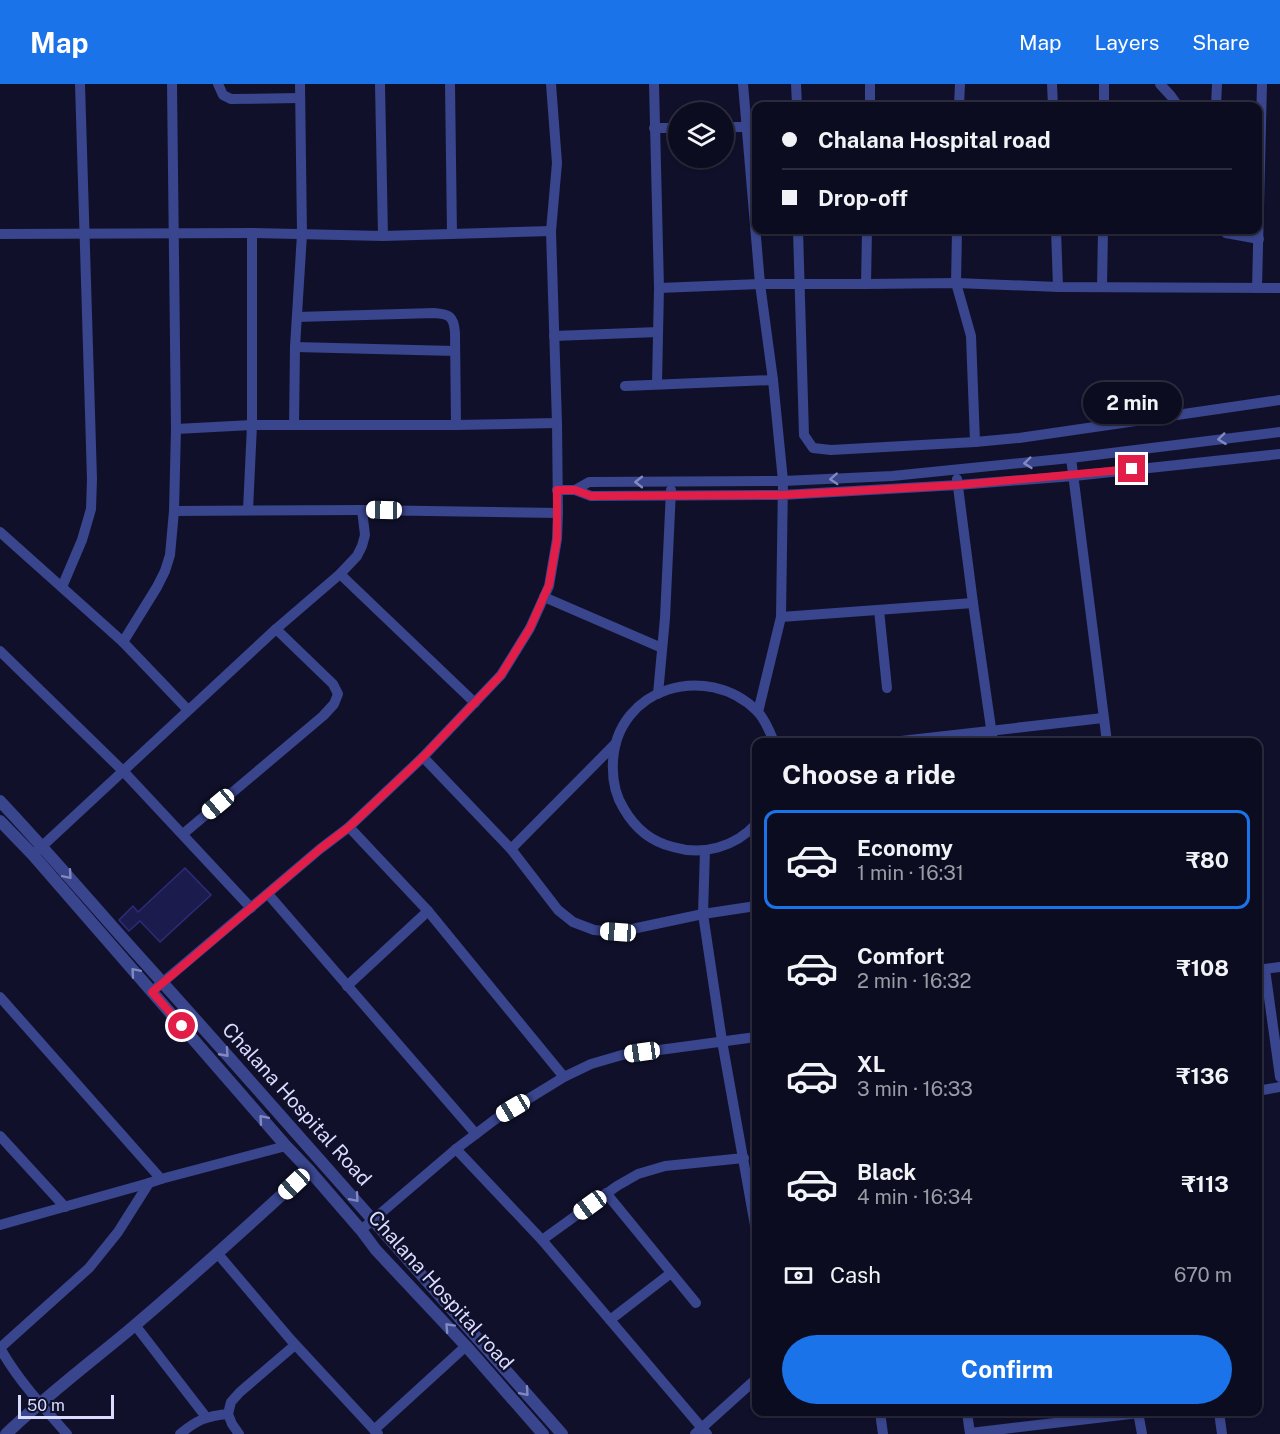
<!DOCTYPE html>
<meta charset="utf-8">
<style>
body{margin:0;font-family:"Public Sans",sans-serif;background:#1a1a2d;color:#f1f3f6;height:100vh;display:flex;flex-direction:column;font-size:22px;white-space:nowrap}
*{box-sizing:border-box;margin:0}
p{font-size:20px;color:#9a9ba5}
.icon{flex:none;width:33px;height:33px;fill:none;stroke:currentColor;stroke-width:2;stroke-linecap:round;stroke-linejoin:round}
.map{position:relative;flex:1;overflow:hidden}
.sheet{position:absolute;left:752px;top:654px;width:510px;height:678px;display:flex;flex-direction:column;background:#0c0c20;border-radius:12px;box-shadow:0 2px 4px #0004,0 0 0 2px #2c2c3e}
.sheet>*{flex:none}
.top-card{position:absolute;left:752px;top:18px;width:510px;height:132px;border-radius:12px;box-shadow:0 2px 4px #0004,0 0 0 2px #2c2c3e;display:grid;align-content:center;height:132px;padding:0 30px;background:#0c0c20}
.fabs{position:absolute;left:668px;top:18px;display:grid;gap:12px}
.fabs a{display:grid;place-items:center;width:66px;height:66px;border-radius:50%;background:#0c0c20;box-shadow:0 2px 4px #0004,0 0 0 2px #2c2c3e;font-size:30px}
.scale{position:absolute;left:18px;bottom:15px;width:96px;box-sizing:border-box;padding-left:6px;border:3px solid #d9dcff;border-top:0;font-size:16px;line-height:21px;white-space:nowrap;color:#d9dcff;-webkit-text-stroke:4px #10102b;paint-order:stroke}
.end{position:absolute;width:27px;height:27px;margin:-14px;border:8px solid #e11d48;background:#fff;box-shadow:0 0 0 3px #fff}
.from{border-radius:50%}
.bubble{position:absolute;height:42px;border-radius:21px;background:#0c0c20;box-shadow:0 2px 4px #0004,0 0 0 2px #2c2c3e;font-size:20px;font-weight:700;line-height:42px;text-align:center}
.car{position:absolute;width:18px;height:36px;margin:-18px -9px;border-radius:8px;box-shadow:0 0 4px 2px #0007;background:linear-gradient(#fff 24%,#345 0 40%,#fff 0 76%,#345 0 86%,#fff 0)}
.top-card b{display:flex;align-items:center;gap:21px;height:57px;font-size:22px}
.top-card b+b{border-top:2px solid #2c2c3e}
.top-card i{width:15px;height:15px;background:#f1f3f6}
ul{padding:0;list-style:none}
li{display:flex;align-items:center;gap:18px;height:99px;margin:0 12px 9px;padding:0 18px;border:3px solid transparent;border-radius:12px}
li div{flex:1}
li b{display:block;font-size:22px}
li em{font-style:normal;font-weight:700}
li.current{border-color:#1a73e8}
li>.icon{width:54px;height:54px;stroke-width:1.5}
h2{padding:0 30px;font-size:27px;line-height:72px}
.pay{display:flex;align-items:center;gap:15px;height:66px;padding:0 30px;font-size:22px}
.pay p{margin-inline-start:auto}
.action{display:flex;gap:12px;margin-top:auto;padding:12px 30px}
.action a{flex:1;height:69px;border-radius:36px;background:#1a73e8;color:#fff;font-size:24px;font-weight:700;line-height:69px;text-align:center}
header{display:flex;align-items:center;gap:36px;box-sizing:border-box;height:84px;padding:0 30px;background:#1a73e8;color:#fff}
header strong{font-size:28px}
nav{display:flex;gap:33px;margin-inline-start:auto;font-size:21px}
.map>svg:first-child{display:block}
.building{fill:#1c1b4d;stroke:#2d2c7a;stroke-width:1.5}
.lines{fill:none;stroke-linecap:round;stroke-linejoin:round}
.minor{stroke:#39458c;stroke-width:10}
.tertiary{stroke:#39458c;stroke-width:12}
.oneway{stroke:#8189c0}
.route{stroke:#e11d48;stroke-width:8}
.labels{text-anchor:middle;stroke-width:5;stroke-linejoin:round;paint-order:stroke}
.street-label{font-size:20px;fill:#d9dcff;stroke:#10102b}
</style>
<header>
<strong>Map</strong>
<nav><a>Map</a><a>Layers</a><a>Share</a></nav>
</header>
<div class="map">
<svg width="1280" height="1350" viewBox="0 0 1280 1350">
<rect width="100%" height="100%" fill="#10102b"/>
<path class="building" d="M185,784l26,27 -51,47 -20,-21 -11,10 -10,-11 14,-14 5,6z"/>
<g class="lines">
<g class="minor">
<path d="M218,0l5,11 8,4 69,-1"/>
<path d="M380,0l3,152"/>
<path d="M450,0l2,150"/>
<path d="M654,0l5,204 -2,95"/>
<path d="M743,0l17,200 13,96 10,101 -2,136 -23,95"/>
<path d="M796,0l1,22"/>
<path d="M1052,0l1,22"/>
<path d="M1160,0l11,12 7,10"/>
<path d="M870,22v-22"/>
<path d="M959,22l1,-22"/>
<path d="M1104,22v-22"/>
<path d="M1216,22l1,-22"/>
<path d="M723,43h24"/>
<path d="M654,44h24"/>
<path d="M798,146l6,205 9,13 18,2 144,-8 44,-4 261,-38"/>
<path d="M957,146l-1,53 15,53 4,106"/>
<path d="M1056,146l2,57"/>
<path d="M1223,146l3,3 33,6"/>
<path d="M0,150l252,-1 131,3 168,-5"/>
<path d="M866,200l1,-54"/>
<path d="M1102,203l1,-57"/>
<path d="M659,204l101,-4h106l90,-1 102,4 222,1"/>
<path d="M1257,204l5,-204"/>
<path d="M297,233l137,-4c15,1 20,3 21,20l1,92"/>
<path d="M554,252l104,-4"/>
<path d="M295,263l160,4"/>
<path d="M625,302l148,-6"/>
<path d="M294,341l1,-78 7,-113 -2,-150"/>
<path d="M176,345l76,-4h204l101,-2"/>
<path d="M1071,374l36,284"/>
<path d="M957,395l16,124 20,139"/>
<path d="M557,406h18l16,6 191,-1 176,-10 116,-9 206,-22"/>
<path d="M575,406l14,-8 194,-1 109,-5 179,-18 209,-26"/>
<path d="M248,426l4,-85v-192"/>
<path d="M174,427l188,-1 196,3"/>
<path d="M0,448l123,110 65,68"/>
<path d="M340,490l135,129"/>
<path d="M62,503l20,-47 9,-31 1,-30 -12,-395"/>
<path d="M544,513l118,51"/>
<path d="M879,526l8,78"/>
<path d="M781,533l192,-14"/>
<path d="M123,558l34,-55 8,-16 5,-16 4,-44 2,-82 -4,-345"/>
<path d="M0,567l124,121 127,136"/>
<path d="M658,610l7,-76 6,-128"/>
<path d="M892,658l211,-24"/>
<path d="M423,673l88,92 47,61 15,12 21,8 24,2 85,-18 53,-8"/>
<path d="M756,740c-21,23 -53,32 -83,23 -21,-5 -38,-19 -49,-38 -9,-14 -12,-31 -11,-48 4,-73 93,-100 144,-50 8,8 13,21 17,31"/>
<path d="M349,743l79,84 136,166"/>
<path d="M183,750l140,-118 11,-12 4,-10 -5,-10 -57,-55"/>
<path d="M511,765l105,-106"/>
<path d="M705,766l-2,64 19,127 34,190"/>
<path d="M37,767l239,-222 64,-55 17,-18 5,-10 3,-11 -3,-25"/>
<path d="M268,810l208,240"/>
<path d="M1265,885l15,108"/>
<path d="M1257,886l23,-3"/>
<path d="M347,902l81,-75"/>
<path d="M156,904l164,-139 29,-22 74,-70 78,-82 29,-47 19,-42 8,-47 1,-26 -1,-90 -6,-192 6,-68 -6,-79"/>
<path d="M0,913l161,182"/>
<path d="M1257,1007l23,-4"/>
<path d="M0,1052l65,71"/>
<path d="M456,1065l86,91 75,-54 21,-12 27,-8 79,-8"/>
<path d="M606,1109l90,110"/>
<path d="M0,1141l149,-42 12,-4 125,-33"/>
<path d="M361,1146l95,-81 41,-31 67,-41 27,-13 31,-9 134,-18"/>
<path d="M542,1156l165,194"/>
<path d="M218,1170l73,86 87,94"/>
<path d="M610,1236l61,-47"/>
<path d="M135,1241l71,92"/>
<path d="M880,1328l3,22"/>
<path d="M967,1328l3,22"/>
<path d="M1138,1328l4,22"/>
<path d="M1219,1328l3,22"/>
<path d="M374,1346l92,-84"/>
<path d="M970,1349l169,-20"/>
<path d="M67,1350c-24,-27 -49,-54 -67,-86l89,-80 29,-36 31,-49"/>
<path d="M180,1350c17,-14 26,-18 48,-20"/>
<path d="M239,1350l-7,-10 -4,-10 3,-12 9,-10 55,-47"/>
<path d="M695,1350l61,-55"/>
</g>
<g class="tertiary">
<path d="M0,717c53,56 102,115 154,172 137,153 272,308 408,461"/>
<path d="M0,737l33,34 253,291 23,24 52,60 15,20 90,96 77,88"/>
<path d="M6,1350c39,-37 81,-69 122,-103 62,-52 121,-106 181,-161"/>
</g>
</g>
<defs><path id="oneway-chevron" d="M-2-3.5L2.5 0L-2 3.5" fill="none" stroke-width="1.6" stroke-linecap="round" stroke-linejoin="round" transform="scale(1.5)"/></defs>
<g class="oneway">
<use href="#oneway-chevron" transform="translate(1222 355) rotate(173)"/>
<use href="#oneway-chevron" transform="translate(1028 379) rotate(174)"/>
<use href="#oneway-chevron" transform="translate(834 395) rotate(177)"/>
<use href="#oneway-chevron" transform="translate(639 398) rotate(180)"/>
<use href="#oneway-chevron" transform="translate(68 791) rotate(49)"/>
<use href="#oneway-chevron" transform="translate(135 888) rotate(-131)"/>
<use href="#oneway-chevron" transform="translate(225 969) rotate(48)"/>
<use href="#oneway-chevron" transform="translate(263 1035) rotate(-131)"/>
<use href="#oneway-chevron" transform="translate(355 1114) rotate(49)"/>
<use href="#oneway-chevron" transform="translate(449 1243) rotate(-133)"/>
<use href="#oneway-chevron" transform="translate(525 1308) rotate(49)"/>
</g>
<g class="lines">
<path class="route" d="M182,942l-30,-34 168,-143 29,-22 74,-70 78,-82 29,-47 19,-43 8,-46v-49h18l16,6 191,-1 176,-10 174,-16"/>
</g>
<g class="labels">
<g class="street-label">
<text transform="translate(297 1020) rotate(48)" y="7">Chalana Hospital Road</text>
<text transform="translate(441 1206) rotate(48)" y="7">Chalana Hospital road</text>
</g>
</g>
</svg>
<div class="fabs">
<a><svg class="icon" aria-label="layers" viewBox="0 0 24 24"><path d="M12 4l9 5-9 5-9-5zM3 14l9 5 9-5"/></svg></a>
</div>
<div class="scale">50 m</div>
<i class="end from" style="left:182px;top:942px"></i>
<i class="end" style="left:1132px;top:385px"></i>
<div class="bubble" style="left:1083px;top:298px;width:99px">2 min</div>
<i class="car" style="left:384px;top:426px;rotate:271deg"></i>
<i class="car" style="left:218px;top:720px;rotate:230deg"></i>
<i class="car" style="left:618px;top:848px;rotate:274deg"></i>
<i class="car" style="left:642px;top:968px;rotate:262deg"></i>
<i class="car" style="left:513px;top:1024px;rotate:239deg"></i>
<i class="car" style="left:294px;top:1100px;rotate:227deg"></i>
<i class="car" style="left:590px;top:1121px;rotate:234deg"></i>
<div class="top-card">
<b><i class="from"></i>Chalana Hospital road</b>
<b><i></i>Drop-off</b>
</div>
<section class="sheet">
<h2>Choose a ride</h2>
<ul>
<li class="current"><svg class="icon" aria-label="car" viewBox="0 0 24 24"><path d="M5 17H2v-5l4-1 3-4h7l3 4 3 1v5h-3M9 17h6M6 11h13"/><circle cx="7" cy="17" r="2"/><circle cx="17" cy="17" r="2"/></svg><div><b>Economy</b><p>1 min · 16:31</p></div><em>₹80</em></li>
<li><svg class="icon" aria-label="car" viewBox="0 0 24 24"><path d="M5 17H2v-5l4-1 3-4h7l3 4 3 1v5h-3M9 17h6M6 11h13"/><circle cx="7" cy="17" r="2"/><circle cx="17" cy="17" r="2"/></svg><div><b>Comfort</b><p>2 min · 16:32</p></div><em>₹108</em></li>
<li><svg class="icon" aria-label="car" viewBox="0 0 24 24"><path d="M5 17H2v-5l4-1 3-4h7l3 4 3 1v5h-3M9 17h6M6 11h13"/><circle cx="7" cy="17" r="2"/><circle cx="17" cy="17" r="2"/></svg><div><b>XL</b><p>3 min · 16:33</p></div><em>₹136</em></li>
<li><svg class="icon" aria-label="car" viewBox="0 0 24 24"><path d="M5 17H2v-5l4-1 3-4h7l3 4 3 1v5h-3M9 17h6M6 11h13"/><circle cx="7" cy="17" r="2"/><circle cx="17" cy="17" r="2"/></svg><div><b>Black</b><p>4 min · 16:34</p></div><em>₹113</em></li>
</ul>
<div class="pay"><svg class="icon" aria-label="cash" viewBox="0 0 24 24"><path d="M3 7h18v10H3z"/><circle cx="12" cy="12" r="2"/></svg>Cash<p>670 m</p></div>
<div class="action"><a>Confirm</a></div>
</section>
</div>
